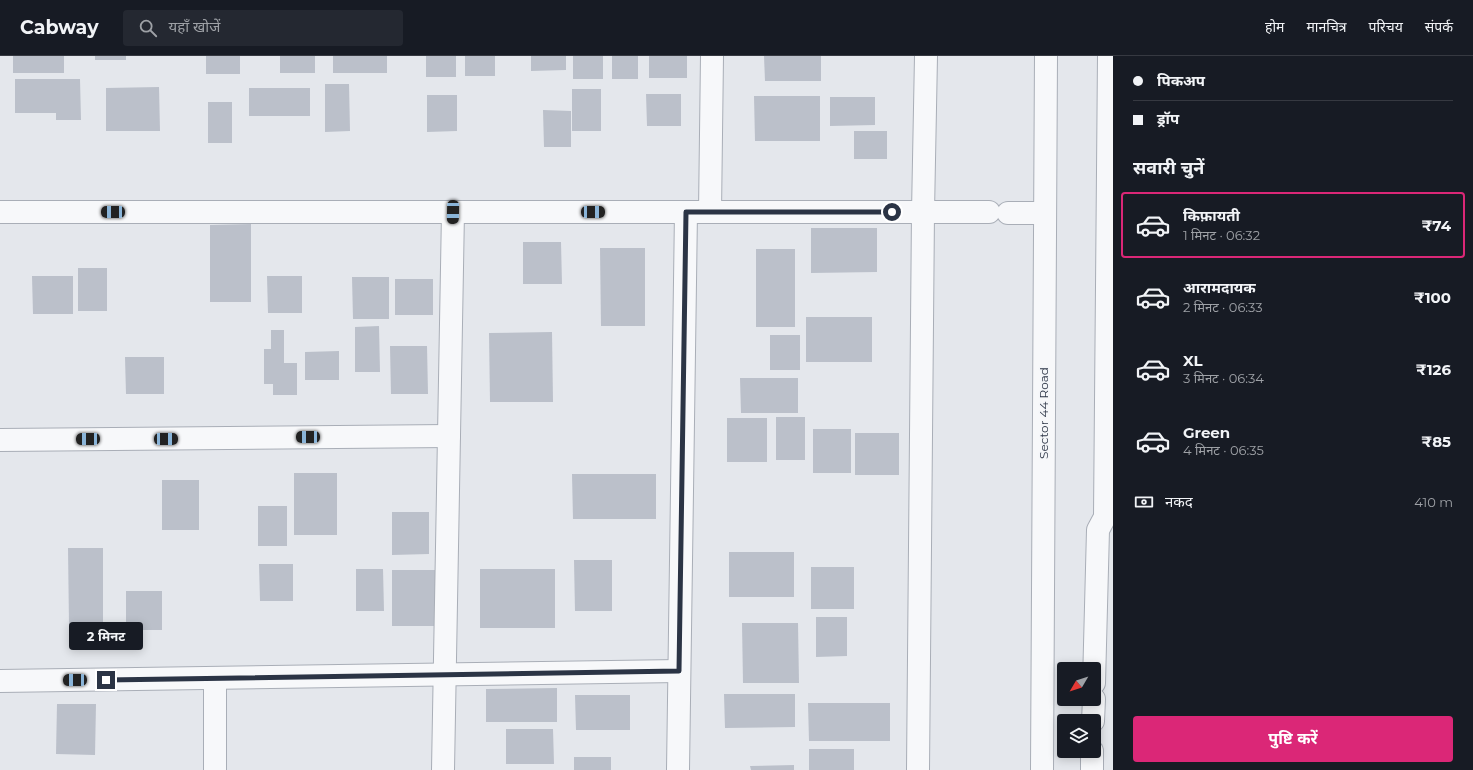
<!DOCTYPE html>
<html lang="hi">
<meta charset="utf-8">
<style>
body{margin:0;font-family:Montserrat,"Noto Sans Devanagari",sans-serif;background:#242831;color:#f1f3f6;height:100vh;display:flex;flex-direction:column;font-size:15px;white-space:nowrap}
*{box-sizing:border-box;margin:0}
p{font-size:13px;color:#9ea1a6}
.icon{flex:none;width:22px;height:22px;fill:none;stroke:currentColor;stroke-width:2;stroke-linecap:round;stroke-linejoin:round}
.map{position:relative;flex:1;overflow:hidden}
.details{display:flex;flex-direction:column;background:#171b24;width:360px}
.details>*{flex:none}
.guide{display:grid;align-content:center;height:88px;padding:0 20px;background:#171b24}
.needle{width:26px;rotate:231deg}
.buttons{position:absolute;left:1057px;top:606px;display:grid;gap:8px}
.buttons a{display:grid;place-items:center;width:44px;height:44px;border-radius:4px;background:#171b24;box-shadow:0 2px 10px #0003;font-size:20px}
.end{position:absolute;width:18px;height:18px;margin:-9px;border:5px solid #2b3445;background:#fff;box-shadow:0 0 0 2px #fff}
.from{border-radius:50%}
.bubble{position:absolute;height:28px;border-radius:4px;background:#171b24;box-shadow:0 2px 10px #0003;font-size:13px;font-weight:700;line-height:28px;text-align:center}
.car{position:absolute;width:12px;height:24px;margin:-12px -6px;border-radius:5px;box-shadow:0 0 3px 1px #0007;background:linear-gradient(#222 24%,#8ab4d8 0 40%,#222 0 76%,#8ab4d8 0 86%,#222 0)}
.guide b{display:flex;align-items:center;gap:14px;height:38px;font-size:15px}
.guide b+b{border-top:1px solid #363941}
.guide i{width:10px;height:10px;background:#f1f3f6}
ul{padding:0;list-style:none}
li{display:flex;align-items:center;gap:12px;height:66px;margin:0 8px 6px;padding:0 12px;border:2px solid transparent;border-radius:4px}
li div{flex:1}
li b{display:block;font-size:15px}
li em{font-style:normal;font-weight:700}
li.active{border-color:#db2777}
li>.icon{width:36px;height:36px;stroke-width:1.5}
h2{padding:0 20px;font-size:18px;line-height:48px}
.pay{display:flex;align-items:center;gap:10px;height:44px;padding:0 20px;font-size:15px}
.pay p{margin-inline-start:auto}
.button{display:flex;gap:8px;margin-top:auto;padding:8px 20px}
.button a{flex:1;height:46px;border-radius:4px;background:#db2777;color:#fff;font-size:16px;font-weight:700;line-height:46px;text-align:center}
header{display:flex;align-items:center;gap:24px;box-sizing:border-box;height:56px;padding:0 20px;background:#171b24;border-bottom:1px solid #363941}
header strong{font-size:19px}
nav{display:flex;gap:22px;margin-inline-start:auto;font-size:14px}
.search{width:280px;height:36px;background:#242831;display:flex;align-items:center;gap:10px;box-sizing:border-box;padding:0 14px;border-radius:4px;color:#9ea1a6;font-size:15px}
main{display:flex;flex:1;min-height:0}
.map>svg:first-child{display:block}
.building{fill:#bbc0ca}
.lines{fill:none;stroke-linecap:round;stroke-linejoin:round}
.minor-casing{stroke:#a9aeb7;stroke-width:24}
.minor{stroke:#f7f8fa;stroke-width:22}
.route{stroke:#2b3445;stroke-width:5}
.labels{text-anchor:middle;stroke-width:3;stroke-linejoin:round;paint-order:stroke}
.street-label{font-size:12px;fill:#2b3445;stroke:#f4f6f9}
</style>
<header>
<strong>Cabway</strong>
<div class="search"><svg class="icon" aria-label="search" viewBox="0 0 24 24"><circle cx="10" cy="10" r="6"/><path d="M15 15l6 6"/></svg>यहाँ खोजें</div>
<nav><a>होम</a><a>मानचित्र</a><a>परिचय</a><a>संपर्क</a></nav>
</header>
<main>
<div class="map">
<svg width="1113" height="714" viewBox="0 0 1113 714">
<rect width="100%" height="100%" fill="#e4e7ec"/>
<g class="building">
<rect x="13" y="0" width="51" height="17"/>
<rect x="95" y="0" width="31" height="4"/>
<rect x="206" y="0" width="34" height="18"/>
<rect x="280" y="0" width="35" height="17"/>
<rect x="333" y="0" width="54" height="17"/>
<rect x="426" y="0" width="30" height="21"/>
<rect x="465" y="0" width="30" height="20"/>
<path d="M531,0h35v14l-35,1z"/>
<rect x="573" y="0" width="30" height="23"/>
<rect x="612" y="0" width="26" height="23"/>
<rect x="649" y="0" width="38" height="22"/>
<path d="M764,0h57v25h-56z"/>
<path d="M15,23h65l1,41h-25v-7h-41z"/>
<path d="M325,28h24l1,47 -25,1z"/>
<path d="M159,31l1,44h-54v-43z"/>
<rect x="249" y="32" width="61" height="28"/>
<rect x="572" y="33" width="29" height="42"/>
<path d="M646,38h35v32h-34z"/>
<path d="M427,39h30v36l-30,1z"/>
<path d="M754,40h66v45h-65z"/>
<path d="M830,41h45v28l-45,1z"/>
<rect x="208" y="46" width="24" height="41"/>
<path d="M543,54l28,1v36h-27z"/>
<rect x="854" y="75" width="33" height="28"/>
<path d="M251,168v78h-41v-77z"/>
<path d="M811,172h66v44l-66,1z"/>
<path d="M523,186h38l1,42h-39z"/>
<path d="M600,192h45v78h-44z"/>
<rect x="756" y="193" width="39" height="78"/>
<rect x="78" y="212" width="29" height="43"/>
<path d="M32,220h41v38h-40z"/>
<path d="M267,220h35v37h-34z"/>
<path d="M352,221h37v42h-36z"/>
<rect x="395" y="223" width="38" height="36"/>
<rect x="806" y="261" width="66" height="45"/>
<path d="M379,270l1,46h-25v-45z"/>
<path d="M271,274h13v33h13v32h-24v-11h-9v-35h7z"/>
<path d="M552,276l1,70h-63l-1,-69z"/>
<rect x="770" y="279" width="30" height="35"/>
<path d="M390,290h37l1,48h-37z"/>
<path d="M339,295v29h-34v-28z"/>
<path d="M125,301h39v37h-38z"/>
<path d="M740,322h58v35h-57z"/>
<rect x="776" y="361" width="29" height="43"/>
<rect x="727" y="362" width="40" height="44"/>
<rect x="813" y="373" width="38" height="44"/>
<rect x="855" y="377" width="44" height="42"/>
<rect x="294" y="417" width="43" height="62"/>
<path d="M572,418h84v45h-83z"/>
<rect x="162" y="424" width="37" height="50"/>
<rect x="258" y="450" width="29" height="40"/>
<path d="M392,456h37v42l-37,1z"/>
<path d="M68,492h35v77h-34z"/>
<rect x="729" y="496" width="65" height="45"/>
<path d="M574,504h38v51h-37z"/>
<path d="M259,508h34v37h-33z"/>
<rect x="811" y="511" width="43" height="42"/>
<path d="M356,513h27l1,42h-28z"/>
<rect x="480" y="513" width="75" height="59"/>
<rect x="392" y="514" width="47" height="56"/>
<rect x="126" y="535" width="36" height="39"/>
<path d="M816,561h31v39l-31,1z"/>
<path d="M742,567h56l1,60h-56z"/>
<path d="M557,632v34h-71v-33z"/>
<path d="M724,638h71v33l-70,1z"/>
<path d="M575,639h55v35h-54z"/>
<path d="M808,647h82v38h-81z"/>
<path d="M57,648h39l-1,51 -39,-1z"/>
<path d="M506,673h47l1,35h-48z"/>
<rect x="809" y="693" width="45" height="21"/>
<rect x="574" y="701" width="37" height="13"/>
<path d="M794,709v5h-43l-1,-4z"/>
</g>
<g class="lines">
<defs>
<g id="minor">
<path d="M0,156h989"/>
<path d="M710,156l2,-156"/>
<path d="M1008,157h37"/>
<path d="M0,384l449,-4"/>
<path d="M1105,461l4,-461"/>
<path d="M0,625l679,-10"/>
<path d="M1094,627l4,-153 7,-13 8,-6"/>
<path d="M1093,665l1,-22"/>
<path d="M215,714v-92"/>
<path d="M443,714l10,-558"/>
<path d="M678,714l8,-558"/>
<path d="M918,714l5,-558 3,-156"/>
<path d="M1042,714l4,-714"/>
<path d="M1092,714v-19"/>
</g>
</defs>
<use href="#minor" class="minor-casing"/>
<use href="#minor" class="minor"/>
</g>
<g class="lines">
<path class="route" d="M106,624l573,-9 7,-459h206"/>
</g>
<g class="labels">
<g class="street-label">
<text transform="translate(1044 357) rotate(-90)" y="4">Sector 44 Road</text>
</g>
</g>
</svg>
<div class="buttons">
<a><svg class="needle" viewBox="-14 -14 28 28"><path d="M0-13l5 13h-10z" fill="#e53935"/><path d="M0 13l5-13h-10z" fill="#9ea1a6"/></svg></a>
<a><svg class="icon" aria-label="layers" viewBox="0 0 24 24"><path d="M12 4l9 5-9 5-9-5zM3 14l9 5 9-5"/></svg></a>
</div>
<i class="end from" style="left:892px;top:156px"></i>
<i class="end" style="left:106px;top:624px"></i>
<div class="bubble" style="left:69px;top:566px;width:74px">2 मिनट</div>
<i class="car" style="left:113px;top:156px;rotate:270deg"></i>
<i class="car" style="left:453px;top:156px;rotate:181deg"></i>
<i class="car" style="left:593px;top:156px;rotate:90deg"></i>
<i class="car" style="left:308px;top:381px;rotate:270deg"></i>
<i class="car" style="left:88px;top:383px;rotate:269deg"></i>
<i class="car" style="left:166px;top:383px;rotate:90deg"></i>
<i class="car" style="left:75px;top:624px;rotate:269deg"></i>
</div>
<section class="details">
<div class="guide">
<b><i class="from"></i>पिकअप</b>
<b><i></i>ड्रॉप</b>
</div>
<h2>सवारी चुनें</h2>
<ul>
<li class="active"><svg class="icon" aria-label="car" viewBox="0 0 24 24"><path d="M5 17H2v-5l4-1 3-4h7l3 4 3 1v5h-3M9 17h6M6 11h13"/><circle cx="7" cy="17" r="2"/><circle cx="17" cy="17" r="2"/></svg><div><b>किफ़ायती</b><p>1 मिनट · 06:32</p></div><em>₹74</em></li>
<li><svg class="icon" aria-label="car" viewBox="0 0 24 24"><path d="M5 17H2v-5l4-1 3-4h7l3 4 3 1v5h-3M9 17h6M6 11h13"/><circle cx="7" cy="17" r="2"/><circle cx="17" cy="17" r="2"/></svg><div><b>आरामदायक</b><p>2 मिनट · 06:33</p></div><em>₹100</em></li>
<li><svg class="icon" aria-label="car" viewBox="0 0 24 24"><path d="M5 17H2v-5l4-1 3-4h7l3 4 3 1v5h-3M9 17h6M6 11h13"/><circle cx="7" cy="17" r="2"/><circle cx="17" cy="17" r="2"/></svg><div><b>XL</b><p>3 मिनट · 06:34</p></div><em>₹126</em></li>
<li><svg class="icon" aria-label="car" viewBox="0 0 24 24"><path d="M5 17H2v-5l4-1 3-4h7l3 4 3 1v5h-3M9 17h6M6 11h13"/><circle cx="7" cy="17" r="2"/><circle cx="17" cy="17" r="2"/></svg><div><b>Green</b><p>4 मिनट · 06:35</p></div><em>₹85</em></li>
</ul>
<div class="pay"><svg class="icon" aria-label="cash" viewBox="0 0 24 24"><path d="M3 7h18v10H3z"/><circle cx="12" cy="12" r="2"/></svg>नकद<p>410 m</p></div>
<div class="button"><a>पुष्टि करें</a></div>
</section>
</main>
